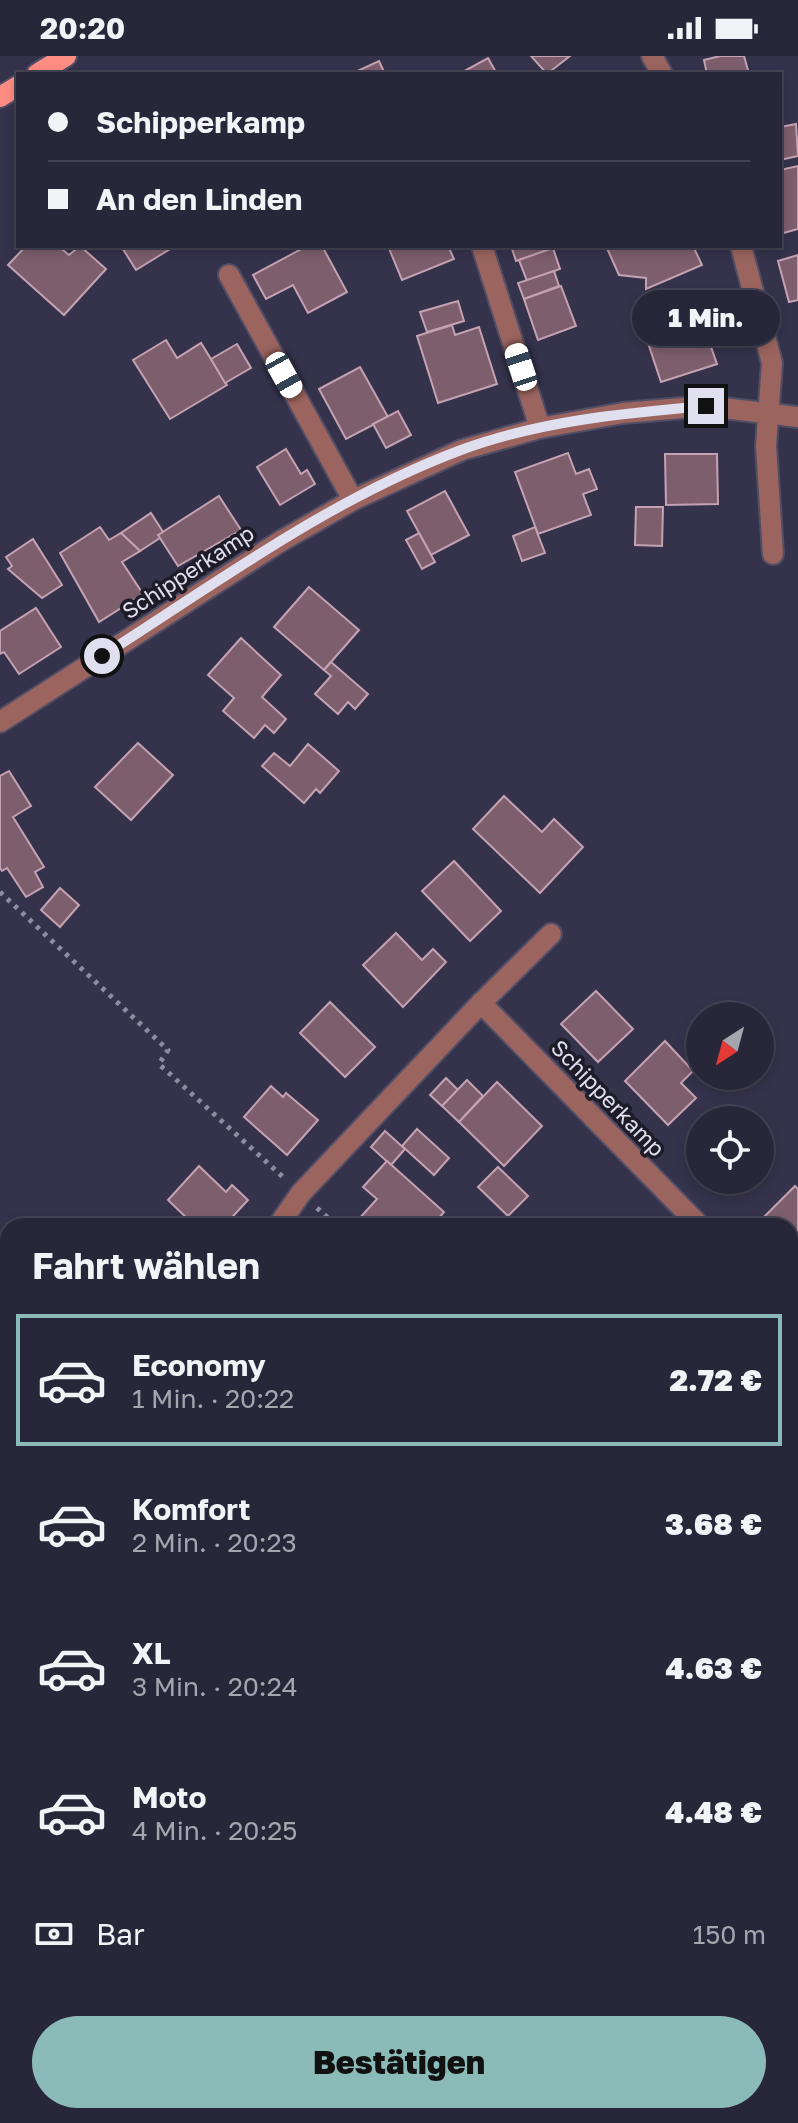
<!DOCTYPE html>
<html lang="de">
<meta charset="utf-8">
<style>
body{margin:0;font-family:"Golos Text",sans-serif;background:#302e41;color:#f1f3f6;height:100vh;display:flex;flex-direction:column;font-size:30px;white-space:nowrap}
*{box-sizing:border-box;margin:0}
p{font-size:26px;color:#a5a5ae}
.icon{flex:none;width:44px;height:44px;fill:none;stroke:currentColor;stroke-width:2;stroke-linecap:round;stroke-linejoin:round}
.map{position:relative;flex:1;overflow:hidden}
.side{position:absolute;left:0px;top:1162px;width:798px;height:906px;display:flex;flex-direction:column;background:#282639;border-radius:24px 24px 0 0;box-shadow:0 4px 12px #0003,0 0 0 2px #444353}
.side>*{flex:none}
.hud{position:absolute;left:16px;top:16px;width:766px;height:176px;border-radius:0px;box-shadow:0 4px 12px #0003,0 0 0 2px #444353;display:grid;align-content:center;height:176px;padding:0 32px;background:#282639}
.needle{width:52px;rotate:216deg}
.controls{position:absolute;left:686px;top:946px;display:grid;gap:16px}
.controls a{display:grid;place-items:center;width:88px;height:88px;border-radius:50%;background:#282639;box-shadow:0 4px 12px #0003,0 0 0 2px #444353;font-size:40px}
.end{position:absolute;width:36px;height:36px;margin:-18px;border:10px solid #e0dff0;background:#111;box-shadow:0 0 0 4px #111}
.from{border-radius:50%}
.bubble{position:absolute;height:56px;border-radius:28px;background:#282639;box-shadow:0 4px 12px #0003,0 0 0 2px #444353;font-size:26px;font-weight:800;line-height:56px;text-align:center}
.car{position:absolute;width:24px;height:48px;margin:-24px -12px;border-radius:10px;box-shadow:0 0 6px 2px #0007;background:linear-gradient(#fff 24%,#345 0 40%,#fff 0 76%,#345 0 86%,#fff 0)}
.hud b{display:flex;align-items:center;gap:28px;height:76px;font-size:30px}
.hud b+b{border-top:2px solid #444353}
.hud i{width:20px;height:20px;background:#f1f3f6}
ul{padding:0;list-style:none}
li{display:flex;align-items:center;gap:24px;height:132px;margin:0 16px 12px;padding:0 16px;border:4px solid transparent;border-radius:0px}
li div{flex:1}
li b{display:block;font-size:30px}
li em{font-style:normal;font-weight:800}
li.selected{border-color:#8bbbb9}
li>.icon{width:72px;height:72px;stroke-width:1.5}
h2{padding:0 32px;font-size:36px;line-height:96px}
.pay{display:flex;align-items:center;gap:20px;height:88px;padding:0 32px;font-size:30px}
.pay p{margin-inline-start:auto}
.cta{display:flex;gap:16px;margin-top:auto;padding:16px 32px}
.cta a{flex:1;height:92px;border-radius:48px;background:#8bbbb9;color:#111;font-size:32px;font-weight:800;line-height:92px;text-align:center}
.status{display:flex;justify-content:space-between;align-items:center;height:56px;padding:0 40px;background:#282639;direction:ltr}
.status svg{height:22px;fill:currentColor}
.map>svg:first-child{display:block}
.green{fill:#444716}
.building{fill:#7d5e6d;stroke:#c5a2b2;stroke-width:2}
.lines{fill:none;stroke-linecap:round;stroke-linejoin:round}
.minor-casing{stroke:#504e66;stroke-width:24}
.major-casing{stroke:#504e66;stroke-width:24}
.path{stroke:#8e8ca2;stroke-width:5;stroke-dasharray:4 6;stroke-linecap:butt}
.minor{stroke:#9b645e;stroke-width:20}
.major{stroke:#fe8d83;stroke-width:20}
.route{stroke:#e0dff0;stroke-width:10}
.labels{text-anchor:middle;stroke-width:7;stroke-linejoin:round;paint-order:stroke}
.street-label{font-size:22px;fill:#e0dff0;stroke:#1d1c28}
</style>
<div class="status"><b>20:20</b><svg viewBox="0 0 49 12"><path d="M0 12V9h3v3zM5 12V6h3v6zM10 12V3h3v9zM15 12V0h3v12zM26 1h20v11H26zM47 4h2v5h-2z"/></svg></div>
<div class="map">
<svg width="798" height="2067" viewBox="0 0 798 2067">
<rect width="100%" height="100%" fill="#35324c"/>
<path class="green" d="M798,1853v214h-355l-7,-7h354v-199z"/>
<g class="building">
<path d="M531,0h39l-23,18z"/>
<path d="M720,0h24l5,18h-42l-3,-14z"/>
<path d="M488,2l9,16h-38z"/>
<path d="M379,5l6,13h-34z"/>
<path d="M796,68l2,32 -18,4v-33z"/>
<path d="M798,110v63l-18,5v-64z"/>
<path d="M26,190h32l11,9 11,-9 26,23 -42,46 -56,-50z"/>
<path d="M121,190h54l-39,24z"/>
<path d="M307,190h15l25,46 -39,21 -15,-28 -27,14 -13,-24z"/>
<path d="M388,190h60l6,13 -52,21z"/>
<path d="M511,190h48l-43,15z"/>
<path d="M606,190h87l9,19 -56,24v-11l-27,-3z"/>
<path d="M553,192l7,21 -33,12 -8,-21z"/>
<path d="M798,199v45l-9,2 -11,-41z"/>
<path d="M554,215l5,15 -35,13 -6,-16z"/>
<path d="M561,230l15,40 -38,14 -14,-41z"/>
<path d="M458,245l6,20 -37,11 -7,-20z"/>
<path d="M691,267l7,24 12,-3 7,20 -56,18 -15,-45z"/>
<path d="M452,269l3,10 24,-8 18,57 -59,19 -21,-67z"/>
<path d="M166,284l11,18 24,-15 26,42 -57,34 -37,-59z"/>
<path d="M237,288l14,24 -26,15 -14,-24z"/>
<path d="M360,311l28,50 -42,22 -27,-50z"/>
<path d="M398,355l13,24 -25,13 -13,-24z"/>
<path d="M286,393l15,25 6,-4 8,14 -35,21 -23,-38z"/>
<path d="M568,397l8,21 13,-5 8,20 -14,5 8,21 -53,19 -23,-62z"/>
<path d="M665,398h52l1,50 -52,1z"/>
<path d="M445,435l24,44 -38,20 -24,-44z"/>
<path d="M219,440l22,34 -63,36 -20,-31z"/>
<path d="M636,451h27l-1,39 -27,-1z"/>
<path d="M151,457l12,19 -5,3 2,3 -20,13 -19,-18z"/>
<path d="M100,471l9,13 12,-7 19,18 -18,11 21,32 -44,28 -39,-69z"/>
<path d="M535,471l10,26 -23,8 -9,-25z"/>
<path d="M419,477l16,29 -13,7 -16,-29z"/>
<path d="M33,483l29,46 -20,13 -34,-29 4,-3 -6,-9z"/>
<path d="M309,531l50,43 -35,40 -50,-43z"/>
<path d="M36,552l25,39 -42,27 -15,-22 -4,2v-23z"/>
<path d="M241,582l40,37 -19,22 24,22 -12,14 -9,-8 -11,13 -31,-27 11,-13 -26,-23z"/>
<path d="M331,606l37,32 -13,15 -7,-7 -10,12 -23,-20 16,-18 -7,-6z"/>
<path d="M138,687l35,32 -42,45 -36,-33z"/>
<path d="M308,688l31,27 -19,22 -4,-4 -12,14 -42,-37 12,-13 16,13z"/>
<path d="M9,715l22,35 -18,11 31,50 -9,5 8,15 -17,10 -19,-29 -5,3 -2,-3v-92z"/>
<path d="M504,740l38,36 12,-13 29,28 -43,46 -67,-64z"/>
<path d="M454,805l47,50 -31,30 -48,-50z"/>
<path d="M60,832l19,17 -19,22 -19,-17z"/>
<path d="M396,877l26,27 11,-11 13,13 -43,45 -40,-42z"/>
<path d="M596,935l37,38 -35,33 -37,-38z"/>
<path d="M330,946l45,45 -30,30 -45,-44z"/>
<path d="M665,985l28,30 -12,12 15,15 -28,27 -43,-44z"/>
<path d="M446,1022l12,12 -16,16 -12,-11z"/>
<path d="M467,1024l16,16 -24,26 -17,-16z"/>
<path d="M497,1026l45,44 -38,40 -45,-44z"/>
<path d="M271,1030l12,11 3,-4 32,27 -31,35 -43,-38z"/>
<path d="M417,1073l32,29 -15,17 -32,-29z"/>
<path d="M385,1075l20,18 -14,16 -20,-18z"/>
<path d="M387,1105l57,51 -12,14h-68l-6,-6 19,-21 -14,-12z"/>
<path d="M199,1110l27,26 6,-7 16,15 -24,26h-29l-27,-26z"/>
<path d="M498,1111l30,29 -20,20 -30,-29z"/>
<path d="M795,1130l3,3v66l-8,-8v-21h-21l-7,-7z"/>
<path d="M790,1478l8,7v38l-8,9z"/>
<path d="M8,1612v47l-8,-6v-30z"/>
</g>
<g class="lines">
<defs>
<g id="minor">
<path d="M652,0l10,18"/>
<path d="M482,190l58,182"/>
<path d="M741,190l31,117 -6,83 7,108"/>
<path d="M229,219l124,225"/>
<path d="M0,666l281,-181 72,-41 109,-50 78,-22 83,-15 83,-7 92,11"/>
<path d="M481,947l70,-69"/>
<path d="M278,1170l23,-33 180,-190 219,223"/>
<path d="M790,1262l8,8"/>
<path d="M0,1355l8,6"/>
<path d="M790,1372l8,-8"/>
<path d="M0,1552l8,-11"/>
</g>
<g id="major">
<path d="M37,18l29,-18"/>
<path d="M0,41l18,-11"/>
</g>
</defs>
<use href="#minor" class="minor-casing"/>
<use href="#major" class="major-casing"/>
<g class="path">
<path d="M0,836l168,158 -9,14 124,113"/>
<path d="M317,1152l20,18"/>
<path d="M790,2001l8,8"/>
</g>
<use href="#minor" class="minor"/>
<use href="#major" class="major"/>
</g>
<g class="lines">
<path class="route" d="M102,600c116,-74 230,-158 359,-206 78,-29 164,-37 245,-44"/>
</g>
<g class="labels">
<g class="street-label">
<text transform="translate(188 516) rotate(-33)" y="8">Schipperkamp</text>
<text transform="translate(608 1042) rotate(46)" y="8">Schipperkamp</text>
</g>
</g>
</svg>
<div class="controls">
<a><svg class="needle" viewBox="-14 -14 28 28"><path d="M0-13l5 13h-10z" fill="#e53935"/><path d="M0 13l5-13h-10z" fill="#a5a5ae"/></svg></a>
<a><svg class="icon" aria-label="locate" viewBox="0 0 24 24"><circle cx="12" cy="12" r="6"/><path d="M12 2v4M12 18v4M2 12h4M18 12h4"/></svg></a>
</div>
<i class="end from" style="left:102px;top:600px"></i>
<i class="end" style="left:706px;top:350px"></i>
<div class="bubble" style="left:632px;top:234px;width:148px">1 Min.</div>
<i class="car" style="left:521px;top:311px;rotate:342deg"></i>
<i class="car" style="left:284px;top:319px;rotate:151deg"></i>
<div class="hud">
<b><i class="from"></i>Schipperkamp</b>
<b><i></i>An den Linden</b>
</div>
<section class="side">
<h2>Fahrt wählen</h2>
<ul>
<li class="selected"><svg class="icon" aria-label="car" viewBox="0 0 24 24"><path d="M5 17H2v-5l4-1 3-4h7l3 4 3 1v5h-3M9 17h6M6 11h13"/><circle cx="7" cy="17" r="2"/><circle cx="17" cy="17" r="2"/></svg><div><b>Economy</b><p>1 Min. · 20:22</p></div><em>2.72 €</em></li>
<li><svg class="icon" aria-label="car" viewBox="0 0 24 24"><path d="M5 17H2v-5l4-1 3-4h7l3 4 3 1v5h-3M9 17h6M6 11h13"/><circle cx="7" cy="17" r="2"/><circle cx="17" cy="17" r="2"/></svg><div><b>Komfort</b><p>2 Min. · 20:23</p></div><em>3.68 €</em></li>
<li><svg class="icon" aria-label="car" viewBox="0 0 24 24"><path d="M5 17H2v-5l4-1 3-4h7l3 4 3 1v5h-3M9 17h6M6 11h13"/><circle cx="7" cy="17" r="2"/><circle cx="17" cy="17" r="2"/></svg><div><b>XL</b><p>3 Min. · 20:24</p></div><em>4.63 €</em></li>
<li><svg class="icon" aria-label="car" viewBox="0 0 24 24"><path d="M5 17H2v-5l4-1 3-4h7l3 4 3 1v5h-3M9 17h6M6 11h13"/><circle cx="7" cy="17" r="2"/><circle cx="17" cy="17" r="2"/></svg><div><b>Moto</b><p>4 Min. · 20:25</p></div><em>4.48 €</em></li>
</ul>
<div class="pay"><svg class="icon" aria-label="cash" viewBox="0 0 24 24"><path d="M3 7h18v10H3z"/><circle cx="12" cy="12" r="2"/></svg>Bar<p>150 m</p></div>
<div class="cta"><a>Bestätigen</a></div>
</section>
</div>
